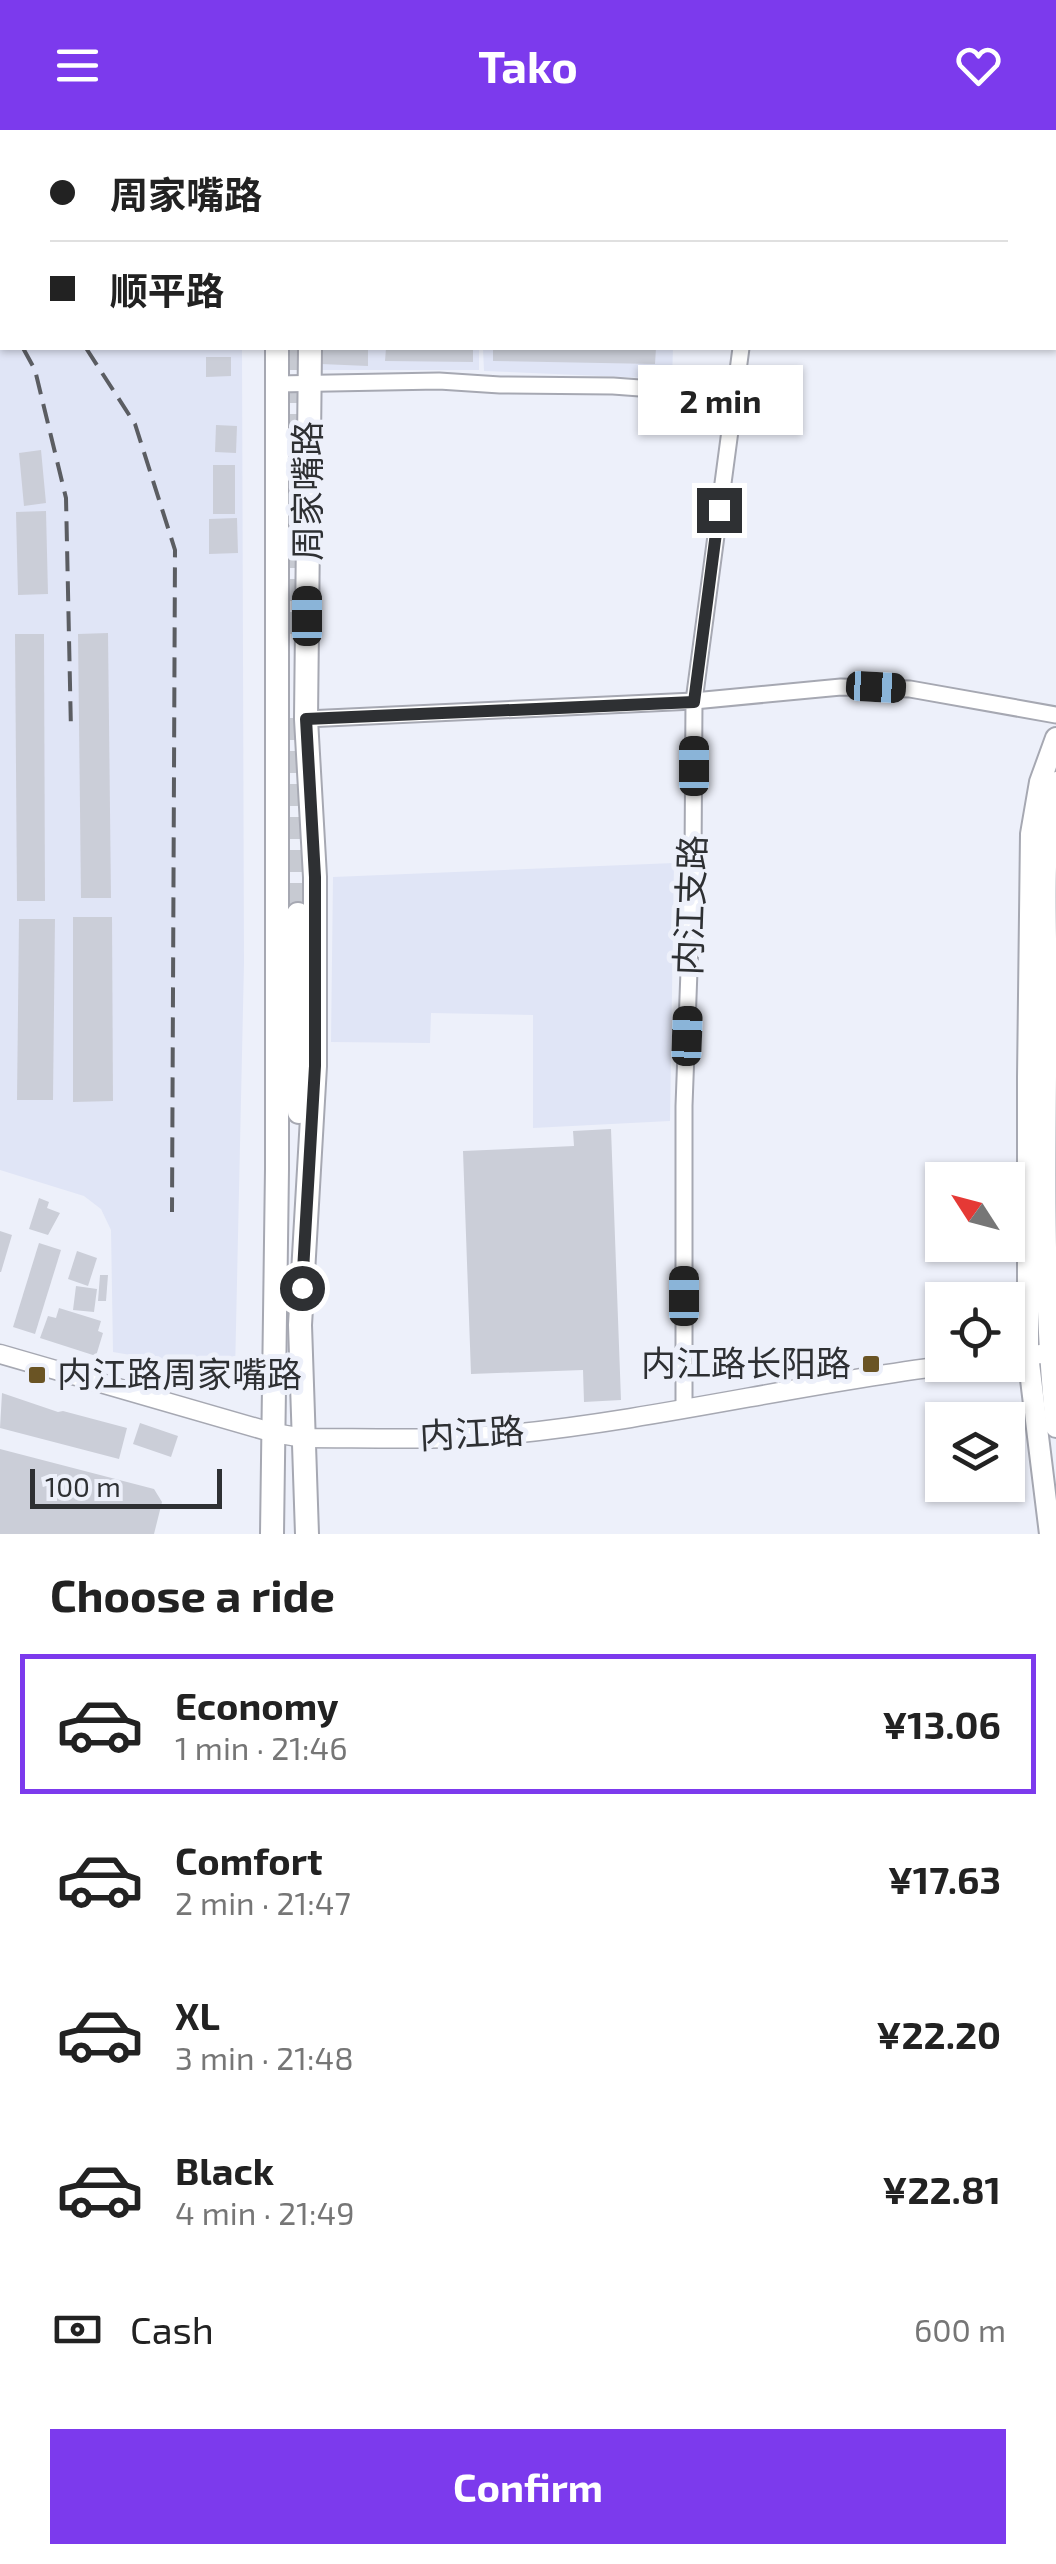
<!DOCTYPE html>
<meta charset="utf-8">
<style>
body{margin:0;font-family:"Exo 2","Noto Sans SC",sans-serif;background:#f6f6f6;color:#222;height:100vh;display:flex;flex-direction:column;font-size:38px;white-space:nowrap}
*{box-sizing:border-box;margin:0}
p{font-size:32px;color:#767676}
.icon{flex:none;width:55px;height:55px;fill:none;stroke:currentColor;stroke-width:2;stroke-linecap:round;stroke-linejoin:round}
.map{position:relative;height:1404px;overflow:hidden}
.details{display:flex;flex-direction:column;background:#fff;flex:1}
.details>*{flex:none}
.hud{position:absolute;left:0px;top:0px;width:1058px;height:220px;box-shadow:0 2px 8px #0004;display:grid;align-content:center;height:220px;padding:0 50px;background:#fff}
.needle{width:65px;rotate:306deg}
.tools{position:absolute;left:925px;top:1032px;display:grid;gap:20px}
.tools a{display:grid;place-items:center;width:100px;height:100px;border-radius:0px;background:#fff;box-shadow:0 2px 8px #0004;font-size:50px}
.scale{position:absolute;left:30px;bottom:25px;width:192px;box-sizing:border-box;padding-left:10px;border:5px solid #2e3033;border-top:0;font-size:28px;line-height:35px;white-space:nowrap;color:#2e3033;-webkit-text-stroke:8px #edf0fa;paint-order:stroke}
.end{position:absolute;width:45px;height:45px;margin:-22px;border:12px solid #2e3033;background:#fff;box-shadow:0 0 0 5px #fff}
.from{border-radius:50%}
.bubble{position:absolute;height:70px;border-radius:0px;background:#fff;box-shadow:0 2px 8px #0004;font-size:32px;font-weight:700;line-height:70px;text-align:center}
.car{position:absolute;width:30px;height:60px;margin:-30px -15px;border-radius:12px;box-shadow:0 0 8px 2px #0007;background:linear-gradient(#222 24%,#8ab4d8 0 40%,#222 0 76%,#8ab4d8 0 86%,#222 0)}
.hud b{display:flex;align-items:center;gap:35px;height:95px;font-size:38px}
.hud b+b{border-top:2px solid #e0e0e0}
.hud i{width:25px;height:25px;background:#222}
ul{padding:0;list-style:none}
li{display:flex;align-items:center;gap:30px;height:140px;margin:0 20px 15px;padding:0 30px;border:5px solid transparent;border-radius:0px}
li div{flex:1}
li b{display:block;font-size:38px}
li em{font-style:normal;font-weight:700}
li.selected{border-color:#7c3aed}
li>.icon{width:90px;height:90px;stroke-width:1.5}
h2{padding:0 50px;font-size:45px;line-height:120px}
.pay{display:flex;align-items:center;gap:25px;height:110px;padding:0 50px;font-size:38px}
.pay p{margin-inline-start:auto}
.button{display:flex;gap:20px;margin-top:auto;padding:20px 50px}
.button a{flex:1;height:115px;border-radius:0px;background:#7c3aed;color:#fff;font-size:40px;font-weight:700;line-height:115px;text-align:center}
header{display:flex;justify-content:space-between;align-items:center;height:130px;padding:0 50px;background:#7c3aed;color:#fff;font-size:45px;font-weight:700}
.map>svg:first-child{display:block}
.built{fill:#e0e5f6}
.building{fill:#cbced8}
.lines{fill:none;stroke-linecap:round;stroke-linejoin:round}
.primary-tunnel{stroke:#c7cad2;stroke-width:22;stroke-dasharray:22 11;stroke-linecap:butt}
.minor-casing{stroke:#a6a8b2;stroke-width:19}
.tertiary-casing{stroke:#a6a8b2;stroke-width:21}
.secondary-casing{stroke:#a6a8b2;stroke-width:24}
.primary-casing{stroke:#a6a8b2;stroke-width:26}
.minor{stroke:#fff;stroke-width:15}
.tertiary{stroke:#fff;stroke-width:18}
.secondary{stroke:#fff;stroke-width:20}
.primary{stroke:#fff;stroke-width:22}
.rail{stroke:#5b5d62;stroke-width:4;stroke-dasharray:20 10;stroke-linecap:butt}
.route{stroke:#2e3033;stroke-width:12}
.poi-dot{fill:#6a5424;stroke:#edf0fa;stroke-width:4}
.labels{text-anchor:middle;stroke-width:10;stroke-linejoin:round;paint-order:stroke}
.street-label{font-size:35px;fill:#2e3033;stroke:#edf0fa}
.poi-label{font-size:35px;fill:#2e3033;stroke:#edf0fa;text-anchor:end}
</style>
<header><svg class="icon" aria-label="menu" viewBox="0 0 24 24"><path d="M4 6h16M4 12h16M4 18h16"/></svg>Tako<svg class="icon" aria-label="heart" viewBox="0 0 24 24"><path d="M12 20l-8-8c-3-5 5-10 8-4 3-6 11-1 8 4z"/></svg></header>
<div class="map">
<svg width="1056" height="1404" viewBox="0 0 1056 1404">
<rect width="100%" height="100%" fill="#edf0fa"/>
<g class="built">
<path d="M0,0h240l-238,2v216h240l2,615 -9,410 -122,-21 -2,-122 -10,-21 -17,-13 -84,-26z"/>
<path d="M326,0h358v2z"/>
<rect x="319" y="218" width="160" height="22"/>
<path d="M483,218h190l-1,31 -188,-8z"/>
<path d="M674,733l-4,258 -137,7v-113l-102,-2 -1,30 -99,-1 2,-165z"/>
</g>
<g class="building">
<path d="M321,218h47v18l-47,-2z"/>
<path d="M386,218h87v14l-88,-1z"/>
<path d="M493,218h163l-1,16 -162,-3z"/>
<path d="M206,227h25v19l-25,1z"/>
<path d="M216,295l21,1 -1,27 -21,-1z"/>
<path d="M41,320l5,53 -22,3 -5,-53z"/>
<rect x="213" y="335" width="22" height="49"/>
<path d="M46,381l2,83 -30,1 -2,-83z"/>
<path d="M237,388l1,35 -29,1v-35z"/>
<path d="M108,503l3,265h-30l-3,-264z"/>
<path d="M15,504h29l1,267h-28z"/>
<path d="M73,787h39l1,184 -40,1z"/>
<path d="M19,789h36l-2,181h-36z"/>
<path d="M611,999l10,271 -37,2 -1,-32 -112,4 -8,-223 111,-5 -1,-15z"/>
<path d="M39,1068l10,4 -2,6 13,5 -12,22 -19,-6z"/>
<path d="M0,1101l12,4 -11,37h-1z"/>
<path d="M39,1113l22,7 -26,84 -22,-7z"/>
<path d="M77,1121l20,7 -9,28 -20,-7z"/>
<path d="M100,1145h8l-2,26h-8z"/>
<path d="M76,1156l21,3 -3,23 -21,-2z"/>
<path d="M59,1178l42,13 -3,10 5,2 -7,23 -56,-18 8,-22 8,2z"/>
<path d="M2,1263l56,19 5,-1 64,17 -8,31 -119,-31z"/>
<path d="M140,1293l38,13 -7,21 -38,-13z"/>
<path d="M0,1319l154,40 8,13 -8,32h-154z"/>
</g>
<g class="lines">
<g class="primary-tunnel">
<path d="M298,2v-2"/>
<path d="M296,218v288"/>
<path d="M296,588l2,196"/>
</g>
<defs>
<g id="minor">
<path d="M770,2l1,-2"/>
<path d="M277,254l162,-3 61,4 113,1 121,9"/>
<path d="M306,589l388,-18 147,-14 69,2 146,26"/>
<path d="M684,1279v-303l9,-244 1,-161 47,-353"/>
</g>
<g id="tertiary">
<path d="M0,1224l274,79 30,5c69,0 139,3 207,-4 148,-15 293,-51 440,-69"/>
<path d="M1008,1228l33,-4"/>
</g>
<g id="secondary">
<path d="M1056,652c-16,71 -9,147 -9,220 -2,141 -5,284 9,425"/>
<path d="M1050,1404l-22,-179v-278l3,-243 9,-52 16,-44"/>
</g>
<g id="primary">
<path d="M311,0v2"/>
<path d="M279,2v-2"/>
<path d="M298,784l1,198"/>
<path d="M272,1404l5,-365v-821"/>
<path d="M307,1404l-7,-209 15,-259v-189l-9,-158 4,-371"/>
</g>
</defs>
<use href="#minor" class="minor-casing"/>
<use href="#tertiary" class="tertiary-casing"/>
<use href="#secondary" class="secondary-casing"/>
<use href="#primary" class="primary-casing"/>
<use href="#minor" class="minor"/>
<use href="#tertiary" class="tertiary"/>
<use href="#secondary" class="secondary"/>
<use href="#primary" class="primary"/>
<g class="rail">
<path d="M0,10l2,2"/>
<path d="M0,129l2,2"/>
<path d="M0,172l2,5"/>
<path d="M23,218l12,22 31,128 5,233"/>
<path d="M86,218l49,76 40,126 -3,662"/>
</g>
</g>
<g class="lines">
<path class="route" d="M302,1158l13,-222v-189l-9,-158 388,-17 25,-192"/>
</g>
<g class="poi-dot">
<rect x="861" y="1224" width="20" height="20" rx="5"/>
<rect x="27" y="1235" width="20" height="20" rx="5"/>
</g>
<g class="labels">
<g class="street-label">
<text transform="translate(308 361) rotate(-90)" y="12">周家嘴路</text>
<text transform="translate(691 775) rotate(-88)" y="12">内江支路</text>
<text transform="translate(472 1304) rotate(-3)" y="12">内江路</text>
</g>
<g class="poi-label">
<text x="851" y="1246">内江路长阳路</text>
<text x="57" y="1257" text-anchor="start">内江路周家嘴路</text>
</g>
</g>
</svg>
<div class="tools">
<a><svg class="needle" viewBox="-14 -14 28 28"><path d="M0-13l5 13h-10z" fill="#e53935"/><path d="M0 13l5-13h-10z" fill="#767676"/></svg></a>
<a><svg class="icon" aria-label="locate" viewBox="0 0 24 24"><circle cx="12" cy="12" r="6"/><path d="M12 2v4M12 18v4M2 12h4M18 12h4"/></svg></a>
<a><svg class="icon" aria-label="layers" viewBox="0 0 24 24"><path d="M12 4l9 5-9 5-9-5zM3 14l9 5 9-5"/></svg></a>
</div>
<div class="scale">100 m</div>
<i class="end from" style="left:302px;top:1158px"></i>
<i class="end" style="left:719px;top:380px"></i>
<div class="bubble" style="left:638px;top:235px;width:165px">2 min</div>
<i class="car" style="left:307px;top:486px;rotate:0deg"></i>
<i class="car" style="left:876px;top:557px;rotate:93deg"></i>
<i class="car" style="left:694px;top:636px;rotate:0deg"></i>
<i class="car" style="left:687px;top:906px;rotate:2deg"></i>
<i class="car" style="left:684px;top:1166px;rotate:0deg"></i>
<div class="hud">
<b><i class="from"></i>周家嘴路</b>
<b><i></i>顺平路</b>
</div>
</div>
<section class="details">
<h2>Choose a ride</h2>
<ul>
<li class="selected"><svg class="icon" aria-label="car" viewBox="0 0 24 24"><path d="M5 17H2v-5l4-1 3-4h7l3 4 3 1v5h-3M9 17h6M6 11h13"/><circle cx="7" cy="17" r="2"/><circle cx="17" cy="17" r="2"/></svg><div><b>Economy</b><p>1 min · 21:46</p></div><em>¥13.06</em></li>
<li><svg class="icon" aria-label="car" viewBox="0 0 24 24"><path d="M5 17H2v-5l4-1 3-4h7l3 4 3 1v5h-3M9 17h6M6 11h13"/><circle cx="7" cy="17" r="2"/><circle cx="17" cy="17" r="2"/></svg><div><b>Comfort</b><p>2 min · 21:47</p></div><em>¥17.63</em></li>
<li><svg class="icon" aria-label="car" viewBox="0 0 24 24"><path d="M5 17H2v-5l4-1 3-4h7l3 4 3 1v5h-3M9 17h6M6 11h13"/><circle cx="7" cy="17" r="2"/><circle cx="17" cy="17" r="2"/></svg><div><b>XL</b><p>3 min · 21:48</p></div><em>¥22.20</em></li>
<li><svg class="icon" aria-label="car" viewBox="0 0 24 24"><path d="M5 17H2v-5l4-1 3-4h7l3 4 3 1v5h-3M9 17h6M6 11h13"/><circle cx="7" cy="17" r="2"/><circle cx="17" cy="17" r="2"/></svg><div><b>Black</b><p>4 min · 21:49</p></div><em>¥22.81</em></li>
</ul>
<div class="pay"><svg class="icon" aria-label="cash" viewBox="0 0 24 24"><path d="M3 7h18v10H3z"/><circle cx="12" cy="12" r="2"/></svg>Cash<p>600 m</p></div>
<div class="button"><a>Confirm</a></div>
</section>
